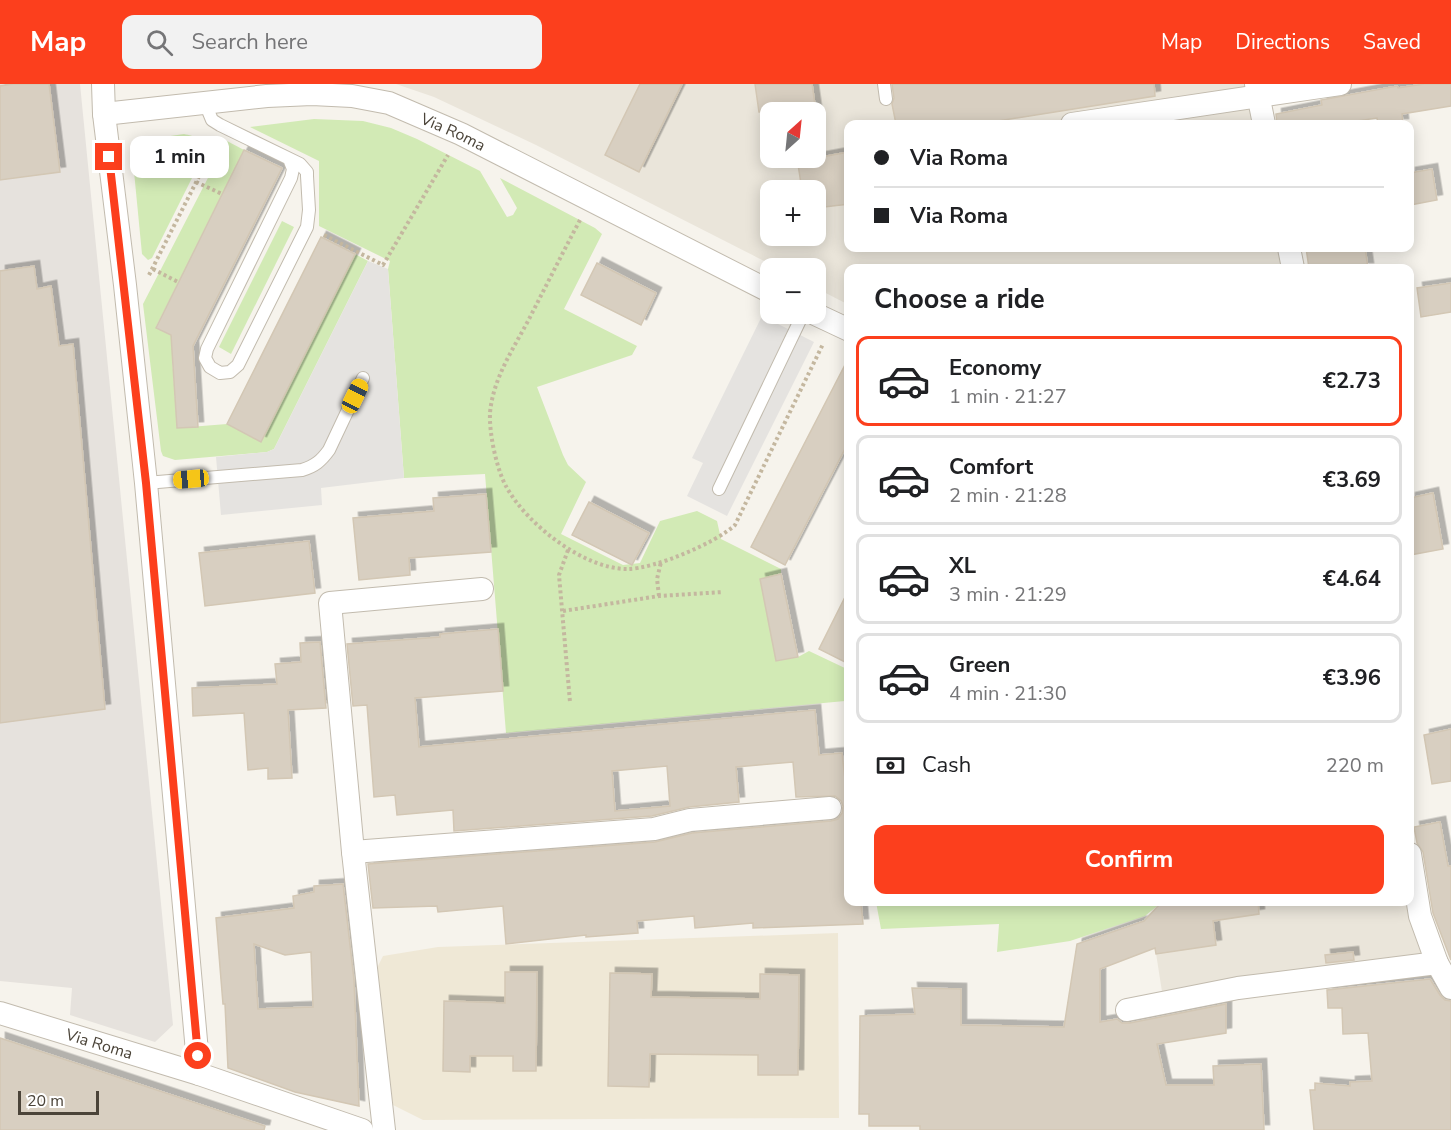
<!DOCTYPE html>
<meta charset="utf-8">
<style>
body{margin:0;font-family:"Nunito Sans",sans-serif;background:#f2f2f2;color:#202124;height:100vh;display:flex;flex-direction:column;font-size:22px;white-space:nowrap}
*{box-sizing:border-box;margin:0}
p{font-size:20px;color:#757577}
.icon{flex:none;width:33px;height:33px;fill:none;stroke:currentColor;stroke-width:2;stroke-linecap:round;stroke-linejoin:round}
.map{position:relative;flex:1;overflow:hidden}
.drawer{position:absolute;left:844px;top:180px;width:570px;height:642px;display:flex;flex-direction:column;background:#fff;border-radius:12px;box-shadow:0 3px 15px #0003}
.drawer>*{flex:none}
.guide{position:absolute;left:844px;top:36px;width:570px;height:132px;border-radius:12px;box-shadow:0 3px 15px #0003;display:grid;align-content:center;height:132px;padding:0 30px;background:#fff}
.needle{width:39px;rotate:27deg}
.fabs{position:absolute;left:760px;top:18px;display:grid;gap:12px}
.fabs a{display:grid;place-items:center;width:66px;height:66px;border-radius:12px;background:#fff;box-shadow:0 3px 15px #0003;font-size:30px}
.scale{position:absolute;left:18px;bottom:15px;width:81px;box-sizing:border-box;padding-left:6px;border:3px solid #4b4439;border-top:0;font-size:16px;line-height:21px;white-space:nowrap;color:#4b4439;-webkit-text-stroke:4px #fff;paint-order:stroke}
.end{position:absolute;width:27px;height:27px;margin:-14px;border:8px solid #fc3f1d;background:#fff;box-shadow:0 0 0 3px #fff}
.from{border-radius:50%}
.bubble{position:absolute;height:42px;border-radius:12px;background:#fff;box-shadow:0 3px 15px #0003;font-size:20px;font-weight:700;line-height:42px;text-align:center}
.car{position:absolute;width:18px;height:36px;margin:-18px -9px;border-radius:8px;box-shadow:0 0 4px 2px #0007;background:linear-gradient(#f5c518 24%,#345 0 40%,#f5c518 0 76%,#345 0 86%,#f5c518 0)}
.guide b{display:flex;align-items:center;gap:21px;height:57px;font-size:22px}
.guide b+b{border-top:2px solid #e0e0e0}
.guide i{width:15px;height:15px;background:#202124}
ul{padding:0;list-style:none}
li{display:flex;align-items:center;gap:18px;height:90px;margin:0 12px 9px;padding:0 18px;border:3px solid #e0e0e0;border-radius:12px}
li div{flex:1}
li b{display:block;font-size:22px}
li em{font-style:normal;font-weight:700}
li.selected{border-color:#fc3f1d}
li>.icon{width:54px;height:54px;stroke-width:1.5}
h2{padding:0 30px;font-size:27px;line-height:72px}
.pay{display:flex;align-items:center;gap:15px;height:66px;padding:0 30px;font-size:22px}
.pay p{margin-inline-start:auto}
.cta{display:flex;gap:12px;margin-top:auto;padding:12px 30px}
.cta a{flex:1;height:69px;border-radius:12px;background:#fc3f1d;color:#fff;font-size:24px;font-weight:700;line-height:69px;text-align:center}
header{display:flex;align-items:center;gap:36px;box-sizing:border-box;height:84px;padding:0 30px;background:#fc3f1d;color:#fff}
header strong{font-size:28px}
nav{display:flex;gap:33px;margin-inline-start:auto;font-size:21px}
.search{width:420px;height:54px;background:#f2f2f2;display:flex;align-items:center;gap:15px;box-sizing:border-box;padding:0 21px;border-radius:12px;color:#757577;font-size:22px}
.map>svg:first-child{display:block}
.residential{fill:#eae5da;fill-rule:evenodd}
.industrial{fill:#e6e2dd}
.education{fill:#efe8d6}
.green{fill:#d2eab5}
.parking{fill:#e5e3e0}
.building{fill:#d8cfc1;stroke:#d3c7b4;stroke-width:1.5;fill-rule:evenodd;filter:url(#shadow)}
.lines{fill:none;stroke-linecap:round;stroke-linejoin:round}
.lane-casing{stroke:#c2bbae;stroke-width:14}
.street-casing{stroke:#c2bbae;stroke-width:24}
.path{stroke:#c4b79f;stroke-width:4;stroke-dasharray:3 3;stroke-linecap:butt}
.lane{stroke:#fff;stroke-width:12}
.street{stroke:#fff;stroke-width:22}
.route{stroke:#fc3f1d;stroke-width:8}
.labels{text-anchor:middle;stroke-width:4.5;stroke-linejoin:round;paint-order:stroke}
.street-label{font-size:16px;fill:#4b4439;stroke:#fff}
</style>
<header>
<strong>Map</strong>
<div class="search"><svg class="icon" aria-label="search" viewBox="0 0 24 24"><circle cx="10" cy="10" r="6"/><path d="M15 15l6 6"/></svg>Search here</div>
<nav><a>Map</a><a>Directions</a><a>Saved</a></nav>
</header>
<div class="map">
<svg width="1451" height="1046" viewBox="0 0 1451 1046">
<defs>
<filter id="shadow"><feDropShadow dx="5.5" dy="-5.5" stdDeviation="0" flood-color="#0004"/></filter>
</defs>
<rect width="100%" height="100%" fill="#f6f3ec"/>
<g class="residential">
<path d="M396,0h851l9,40h-407v124h430l4,20h-434v37l-33,-17v-20h-38l-242,-123 -102,-48zM771,28h45v46h-45zM771,106h45v46h-45z"/>
<path d="M1410,812l12,60 -259,42 -13,-83 10,-11 7,-2h243z"/>
</g>
<path class="industrial" d="M0,0h80l93,941 -18,17 -85,-27 2,-27 -72,-7z"/>
<path class="education" d="M838,849l1,185 -416,2 -32,-16 -15,-134 7,-14 55,-9z"/>
<g class="green">
<path d="M314,35l49,2 28,7 26,11 63,32 27,46 6,-2 4,-7 -17,-30 95,50 7,6 -38,75 73,37 -5,9 -95,32 26,68 5,10 18,17 -25,52 62,31 17,-2 20,-42 37,-10 20,10 4,18 60,30v5l-21,5 16,82 22,-4 11,-6 40,19v55l-4,-24 -339,32 -21,-259 -81,4 -16,-209 2,-8 -71,-35v-65l-69,-34z"/>
<path d="M184,50c10,2 21,5 22,16l-54,108 -4,2 -6,-6 -10,-103 6,-9 5,-2z"/>
<path d="M227,57l17,9 -88,177 37,19 -21,10 5,72 50,-4 34,18 94,-188 13,7 -94,188 -7,3 -92,8 -12,-4 -2,-5 -18,-147z"/>
<path d="M282,137l12,6 -63,127 -12,-7z"/>
<path d="M876,818h286l-17,14 -75,25 -73,11 2,-28 -118,5z"/>
</g>
<g class="parking">
<path d="M368,177l20,8 16,209 -83,10 1,17 -101,10 -5,-58 51,-5 7,-3z"/>
<path d="M762,232l52,26 -87,174 -40,-20 16,-33 -11,-5z"/>
</g>
<g class="building">
<path d="M13,0h36l11,88 -60,8v-94z"/>
<path d="M640,0h42l-43,88 -34,-17z"/>
<path d="M755,0h57l4,28h-57z"/>
<path d="M892,0h262l1,12 -176,28h-83l-4,-20 2,-6z"/>
<path d="M1424,0h27v22l-49,8 1,10h-25l-1,-6 -41,6h-59l-1,-10 46,-9 -1,-5 76,-14 1,2z"/>
<path d="M244,66l38,18 -89,178 5,81 -21,1 -6,-93 -15,-7z"/>
<path d="M849,68v52l-33,4v-18h-14l-5,-32h19z"/>
<path d="M1432,85l5,31 -27,5v-32z"/>
<path d="M321,153l34,17 -94,188 -34,-18z"/>
<path d="M1306,164h59l3,20h-59z"/>
<path d="M597,179l59,30 -15,32 -60,-30z"/>
<path d="M34,182l3,23 14,-3 8,60 14,-2 32,365 -105,14v-452z"/>
<path d="M1451,199v29l-30,5 -4,-29z"/>
<path d="M849,273v84l-64,124 -34,-18z"/>
<path d="M1433,409l10,56 -33,6v-57z"/>
<path d="M486,410l5,58 -82,6 1,17 -51,5 -6,-62 81,-7 -1,-13z"/>
<path d="M589,418l60,31 -17,32 -60,-30z"/>
<path d="M309,457l6,52 -110,13 -6,-53z"/>
<path d="M781,490l17,83 -22,4 -16,-82z"/>
<path d="M849,505v75l-30,-15z"/>
<path d="M498,545l5,62 -88,7 4,49 396,-37 4,45 23,-2 7,61v88h12l2,22 -110,4v-5l-58,5 -1,-12 -57,5 1,12 -52,4v-2l-80,9 -3,-38 -65,6 -1,-6 -64,2 -5,-44 287,-22 37,-9 139,-12 7,-2 4,-6 1,-7 -2,-5 -6,-5 -39,1 -3,-35 -57,5 3,35 -50,5 -37,9 -198,15 -1,-21 -56,5 -2,-20 -21,2 -7,-92 -14,1 -6,-62 93,-7v-3zM667,682l3,40 -55,5 -3,-40z"/>
<path d="M320,558l6,66 -38,2 4,68 -24,1v-11l-20,2 -4,-57 -51,3 -1,-28 85,-4 -2,-20 26,-2 -1,-19z"/>
<path d="M1451,645v52l-19,3 -8,-49z"/>
<path d="M1440,738l8,44h3v94l-18,-47 -10,-61 -6,-9 -3,-16z"/>
<path d="M343,800l11,96 5,126 -64,-14 -67,-24 -3,-64h-2l-7,-86 78,-10 -1,-12 21,-4v-6zM254,860l31,11 26,-3 2,55 -55,2z"/>
<path d="M1167,818h91l1,12 -46,7 3,24 -60,9 -1,-6 -55,21v53l17,-3 5,4h8l96,-19v29l-69,11 9,41h48l-1,-19 48,-2 3,66h-344v-4h-51v-12h-10l1,-98 55,-2 -3,-26 49,1v36l103,2 13,-83 67,-23 16,-17z"/>
<path d="M1353,868l1,8 -28,3 -1,-8z"/>
<path d="M505,888h32l-1,99h-23v-15h-43v16l-27,-1 1,-70 61,2z"/>
<path d="M610,889l42,1 -1,23 109,2v-25l39,1 -1,100h-40v-20l-108,-1 -1,33 -41,-1z"/>
<path d="M1430,895l10,16 5,5 6,1v129h-137l-4,-40h5v-7l35,3v-4l22,-1 -4,-48 -25,1 -1,-26h-14l-1,-18z"/>
<path d="M0,954l265,88 -1,4h-264z"/>
</g>
<g class="lines">
<defs>
<g id="lane">
<path d="M884,0l2,15"/>
<path d="M205,19l7,17 8,5 80,39 7,8v4l2,34 -2,17 -69,138 -8,7 -10,1 -10,-6 -5,-9 2,-9 84,-171 2,-9 -4,-10"/>
<path d="M146,399l156,-13c13,-4 19,-9 27,-20l34,-72"/>
<path d="M719,405l84,-175"/>
</g>
<g id="street">
<path d="M103,0l1,30 21,171 21,198 53,591"/>
<path d="M1256,0l8,40"/>
<path id="s1" d="M104,30l163,-18 45,-2 40,2 37,7 72,31 310,158"/>
<path d="M1072,40l268,-40"/>
<path d="M1289,164l4,20"/>
<path d="M815,230l34,16"/>
<path d="M353,768l301,-23 36,-9 140,-12"/>
<path d="M1410,770l10,62 17,47 14,25"/>
<path d="M1127,926l111,-22 199,-25"/>
<path id="s2" d="M0,929l199,61 163,56"/>
<path d="M384,1046l-31,-278 -23,-249 152,-14"/>
</g>
</defs>
<use href="#lane" class="lane-casing"/>
<use href="#street" class="street-casing"/>
<g class="path">
<path d="M196,98l26,12"/>
<path d="M580,136c-18,34 -35,68 -52,101 -16,30 -35,58 -38,92 -1,21 7,58 17,75 21,37 77,81 120,81 27,0 89,-26 108,-44l88,-181"/>
<path d="M324,151l59,30 65,-110"/>
<path d="M153,185l25,13"/>
<path d="M149,191l67,-132"/>
<path d="M568,466l-9,25 11,127"/>
<path d="M659,512l-2,-17 4,-17"/>
<path d="M563,527l96,-15 64,-4"/>
</g>
<use href="#lane" class="lane"/>
<use href="#street" class="street"/>
</g>
<g class="lines">
<path class="route" d="M109,73l37,326 52,573"/>
</g>
<g class="labels">
<g class="street-label">
<text dy="6" stroke="none"><textPath href="#s1" startOffset="357">Via Roma</textPath></text>
<text dy="6" stroke="none"><textPath href="#s2" startOffset="104">Via Roma</textPath></text>
</g>
</g>
</svg>
<div class="fabs">
<a><svg class="needle" viewBox="-14 -14 28 28"><path d="M0-13l5 13h-10z" fill="#e53935"/><path d="M0 13l5-13h-10z" fill="#757577"/></svg></a>
<a>+</a>
<a>−</a>
</div>
<div class="scale">20 m</div>
<i class="end from" style="left:198px;top:972px"></i>
<i class="end" style="left:109px;top:73px"></i>
<div class="bubble" style="left:130px;top:52px;width:99px">1 min</div>
<i class="car" style="left:355px;top:312px;rotate:26deg"></i>
<i class="car" style="left:191px;top:395px;rotate:265deg"></i>
<div class="guide">
<b><i class="from"></i>Via Roma</b>
<b><i></i>Via Roma</b>
</div>
<section class="drawer">
<h2>Choose a ride</h2>
<ul>
<li class="selected"><svg class="icon" aria-label="car" viewBox="0 0 24 24"><path d="M5 17H2v-5l4-1 3-4h7l3 4 3 1v5h-3M9 17h6M6 11h13"/><circle cx="7" cy="17" r="2"/><circle cx="17" cy="17" r="2"/></svg><div><b>Economy</b><p>1 min · 21:27</p></div><em>€2.73</em></li>
<li><svg class="icon" aria-label="car" viewBox="0 0 24 24"><path d="M5 17H2v-5l4-1 3-4h7l3 4 3 1v5h-3M9 17h6M6 11h13"/><circle cx="7" cy="17" r="2"/><circle cx="17" cy="17" r="2"/></svg><div><b>Comfort</b><p>2 min · 21:28</p></div><em>€3.69</em></li>
<li><svg class="icon" aria-label="car" viewBox="0 0 24 24"><path d="M5 17H2v-5l4-1 3-4h7l3 4 3 1v5h-3M9 17h6M6 11h13"/><circle cx="7" cy="17" r="2"/><circle cx="17" cy="17" r="2"/></svg><div><b>XL</b><p>3 min · 21:29</p></div><em>€4.64</em></li>
<li><svg class="icon" aria-label="car" viewBox="0 0 24 24"><path d="M5 17H2v-5l4-1 3-4h7l3 4 3 1v5h-3M9 17h6M6 11h13"/><circle cx="7" cy="17" r="2"/><circle cx="17" cy="17" r="2"/></svg><div><b>Green</b><p>4 min · 21:30</p></div><em>€3.96</em></li>
</ul>
<div class="pay"><svg class="icon" aria-label="cash" viewBox="0 0 24 24"><path d="M3 7h18v10H3z"/><circle cx="12" cy="12" r="2"/></svg>Cash<p>220 m</p></div>
<div class="cta"><a>Confirm</a></div>
</section>
</div>
